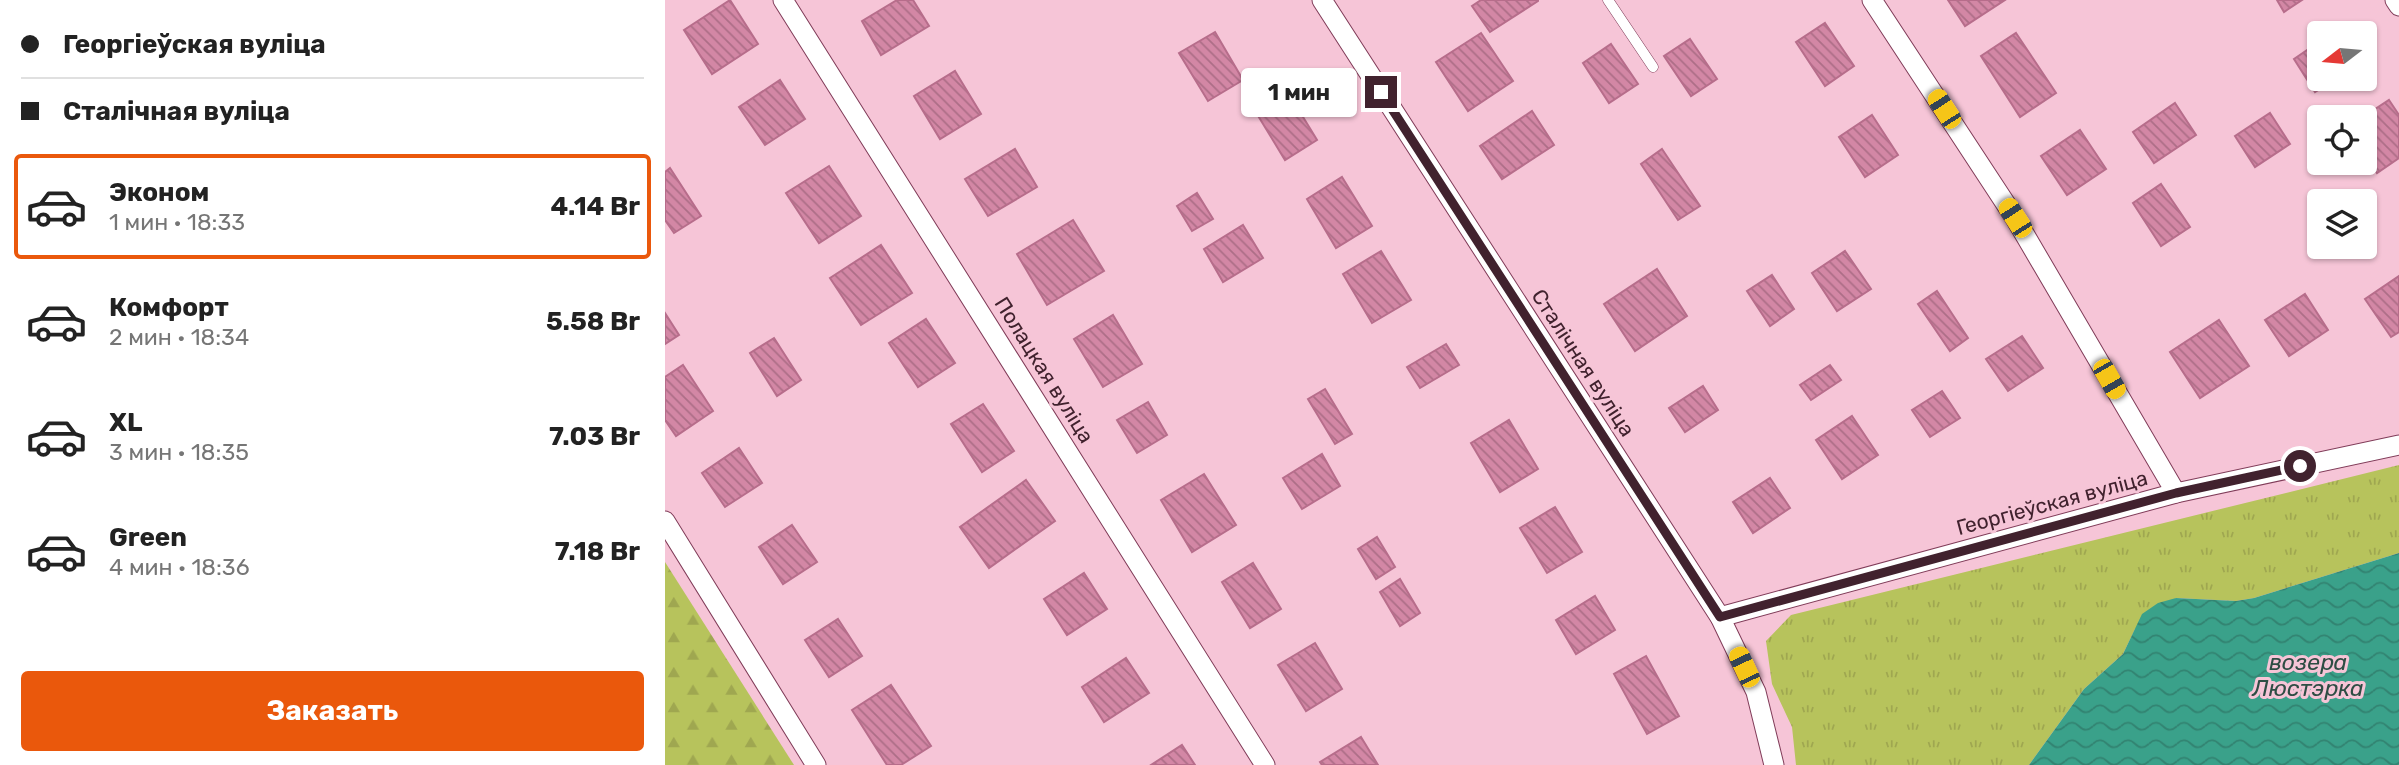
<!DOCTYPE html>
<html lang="ru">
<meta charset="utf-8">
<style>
body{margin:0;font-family:Rubik,sans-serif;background:#f2f2f2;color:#222;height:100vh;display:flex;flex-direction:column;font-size:26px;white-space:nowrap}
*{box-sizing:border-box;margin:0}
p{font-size:23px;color:#767676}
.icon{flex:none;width:38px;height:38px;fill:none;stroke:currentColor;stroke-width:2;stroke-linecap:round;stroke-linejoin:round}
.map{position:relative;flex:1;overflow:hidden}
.drawer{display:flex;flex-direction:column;background:#fff;width:665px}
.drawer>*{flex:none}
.hud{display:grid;align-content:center;height:154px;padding:0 21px;background:#fff}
.needle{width:46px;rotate:254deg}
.tools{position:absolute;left:1642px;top:21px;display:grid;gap:14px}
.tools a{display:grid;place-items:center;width:70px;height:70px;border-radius:7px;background:#fff;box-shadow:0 2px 5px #0004;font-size:35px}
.end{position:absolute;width:32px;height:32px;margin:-16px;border:9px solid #41222e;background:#fff;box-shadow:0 0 0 4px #fff}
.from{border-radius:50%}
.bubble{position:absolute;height:49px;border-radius:7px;background:#fff;box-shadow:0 2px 5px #0004;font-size:23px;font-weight:700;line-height:49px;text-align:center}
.car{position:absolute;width:21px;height:42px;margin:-21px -10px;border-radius:9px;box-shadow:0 0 5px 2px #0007;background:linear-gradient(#f5c518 24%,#345 0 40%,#f5c518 0 76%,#345 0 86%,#f5c518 0)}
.hud b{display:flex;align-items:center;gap:24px;height:66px;font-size:26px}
.hud b+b{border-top:2px solid #e0e0e0}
.hud i{width:18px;height:18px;background:#222}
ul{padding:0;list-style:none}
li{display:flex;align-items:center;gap:21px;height:105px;margin:0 14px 10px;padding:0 7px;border:4px solid transparent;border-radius:7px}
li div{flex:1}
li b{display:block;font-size:26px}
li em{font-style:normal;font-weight:700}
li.active{border-color:#ea580c}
li>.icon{width:63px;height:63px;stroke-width:1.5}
.primary-button{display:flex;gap:14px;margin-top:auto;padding:14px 21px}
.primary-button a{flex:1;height:80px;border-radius:7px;background:#ea580c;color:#fff;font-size:28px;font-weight:700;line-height:80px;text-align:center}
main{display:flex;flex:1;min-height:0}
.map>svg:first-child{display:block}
.grass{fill:url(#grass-tufts)}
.forest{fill:url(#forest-firs)}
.water{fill:url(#water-waves)}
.building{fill:url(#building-back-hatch);stroke:#b76d8b;stroke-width:2}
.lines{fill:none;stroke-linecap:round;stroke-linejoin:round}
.service-casing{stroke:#803c59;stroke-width:11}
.minor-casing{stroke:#803c59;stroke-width:21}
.service{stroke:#fff;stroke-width:10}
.minor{stroke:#fff;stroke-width:19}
.route{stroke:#41222e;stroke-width:9}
.labels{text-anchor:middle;stroke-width:6;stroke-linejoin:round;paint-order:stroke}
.street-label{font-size:21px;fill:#41222e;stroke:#f6c5d7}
.water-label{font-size:23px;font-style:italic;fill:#2e4d44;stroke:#f6c5d7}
</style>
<main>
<section class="drawer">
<div class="hud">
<b><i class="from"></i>Георгіеўская вуліца</b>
<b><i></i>Сталічная вуліца</b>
</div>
<ul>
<li class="active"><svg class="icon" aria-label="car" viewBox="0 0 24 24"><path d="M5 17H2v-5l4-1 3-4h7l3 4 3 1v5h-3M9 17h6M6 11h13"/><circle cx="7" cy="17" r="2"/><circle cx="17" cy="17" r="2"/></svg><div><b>Эконом</b><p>1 мин · 18:33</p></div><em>4.14 Br</em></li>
<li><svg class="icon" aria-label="car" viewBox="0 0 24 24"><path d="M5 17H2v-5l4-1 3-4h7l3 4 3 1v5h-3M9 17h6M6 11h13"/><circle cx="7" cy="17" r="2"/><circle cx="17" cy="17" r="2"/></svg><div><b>Комфорт</b><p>2 мин · 18:34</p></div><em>5.58 Br</em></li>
<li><svg class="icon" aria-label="car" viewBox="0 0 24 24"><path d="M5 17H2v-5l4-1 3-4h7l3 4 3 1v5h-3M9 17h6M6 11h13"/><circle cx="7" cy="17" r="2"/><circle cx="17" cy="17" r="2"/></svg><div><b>XL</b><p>3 мин · 18:35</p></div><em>7.03 Br</em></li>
<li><svg class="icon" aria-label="car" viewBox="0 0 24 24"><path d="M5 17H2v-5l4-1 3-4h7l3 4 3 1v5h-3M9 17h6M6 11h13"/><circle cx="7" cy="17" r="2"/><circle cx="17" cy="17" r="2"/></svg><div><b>Green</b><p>4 мин · 18:36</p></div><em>7.18 Br</em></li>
</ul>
<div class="primary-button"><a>Заказать</a></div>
</section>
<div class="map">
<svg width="1734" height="765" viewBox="0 0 1734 765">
<defs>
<pattern id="grass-tufts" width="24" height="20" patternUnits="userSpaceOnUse" patternTransform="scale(1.75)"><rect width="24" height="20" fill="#b7c35c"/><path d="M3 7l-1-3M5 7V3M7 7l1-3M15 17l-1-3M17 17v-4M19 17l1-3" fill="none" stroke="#9fa750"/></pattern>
<pattern id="forest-firs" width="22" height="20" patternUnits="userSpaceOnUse" patternTransform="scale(1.75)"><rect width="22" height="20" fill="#b7c35c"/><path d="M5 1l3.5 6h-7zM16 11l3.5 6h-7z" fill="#9fa750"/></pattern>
<pattern id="water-waves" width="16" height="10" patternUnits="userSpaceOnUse" patternTransform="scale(1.75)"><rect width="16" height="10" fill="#3aa18a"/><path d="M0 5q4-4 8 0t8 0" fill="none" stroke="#328371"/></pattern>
<pattern id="building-back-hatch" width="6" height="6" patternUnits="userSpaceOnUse" patternTransform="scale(1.75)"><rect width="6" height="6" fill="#d387a5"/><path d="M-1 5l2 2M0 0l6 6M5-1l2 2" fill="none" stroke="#ad6e87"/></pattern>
</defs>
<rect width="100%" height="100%" fill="#f6c5d7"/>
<path class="grass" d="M1734,465v88l-145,45 -18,3 -60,-3 -41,31 -12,25 -39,35 -55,76h-233l-4,-38 -20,-43 -6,-43 25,-26z"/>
<path class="forest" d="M0,562l129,203h-129z"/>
<path class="water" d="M1734,553v212h-370l55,-76 39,-35 19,-40 16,-11 18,-5 60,3 18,-3z"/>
<g class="building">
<path d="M65,0l28,44 -46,30 -28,-44z"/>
<path d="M232,0h16l16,26 -48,29 -19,-34z"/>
<path d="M816,0h57v1l-48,31 -18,-26z"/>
<path d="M1283,0h57l-40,26z"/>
<path d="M1612,0h25l-18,12z"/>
<path d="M1160,23l29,43 -29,20 -29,-44z"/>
<path d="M550,32l28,48 -35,21 -29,-48z"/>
<path d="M816,33l32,48 -45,30 -32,-49z"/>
<path d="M1351,33l40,60 -36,24 -39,-61z"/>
<path d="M1025,39l27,40 -26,17 -27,-40z"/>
<path d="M1654,42v37h16l-20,13 -21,-33z"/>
<path d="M946,44l27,40 -29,19 -26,-40z"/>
<path d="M290,71l26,43 -41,25 -26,-43z"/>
<path d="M115,80l25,39 -40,26 -26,-38z"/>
<path d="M624,94l28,46 -32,20 -28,-46z"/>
<path d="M1724,100l10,15v43l-22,15 -13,-19 -1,-37z"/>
<path d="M1510,103l21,32 -42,28 -21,-31z"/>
<path d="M867,111l22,34 -52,34 -22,-33z"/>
<path d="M1605,113l20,31 -35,23 -20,-31z"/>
<path d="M1207,115l26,40 -33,22 -26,-40z"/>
<path d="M1415,130l26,39 -39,26 -26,-39z"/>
<path d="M350,149l22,38 -49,29 -23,-37z"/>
<path d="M997,149l38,57 -22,14 -37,-56z"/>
<path d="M164,166l32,50 -42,27 -33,-50z"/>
<path d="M5,168l31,48 -27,17 -9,-13v-48z"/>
<path d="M677,177l30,49 -36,22 -29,-49z"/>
<path d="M1496,184l29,43 -29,19 -28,-43z"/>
<path d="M532,193l16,26 -21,12 -15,-25z"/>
<path d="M408,220l31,51 -57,34 -30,-51z"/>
<path d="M578,225l20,33 -40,24 -19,-33z"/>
<path d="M216,245l31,48 -51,32 -31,-47z"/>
<path d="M716,251l30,49 -39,23 -29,-49z"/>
<path d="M1180,251l26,38 -34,22 -25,-38z"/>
<path d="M992,269l30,47 -52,35 -31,-47z"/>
<path d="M1107,275l22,34 -24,17 -23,-35z"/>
<path d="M1734,276v56l-8,5 -26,-38z"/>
<path d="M1272,291l31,47 -18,13 -32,-47z"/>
<path d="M1640,294l23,36 -39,26 -24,-36z"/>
<path d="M0,313l14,22 -14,9z"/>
<path d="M448,315l29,49 -39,23 -29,-48z"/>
<path d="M261,319l29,44 -37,24 -29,-44z"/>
<path d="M1554,320l30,46 -49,32 -30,-46z"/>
<path d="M1357,336l21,32 -35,23 -22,-32z"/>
<path d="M109,338l27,42 -24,16 -27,-43z"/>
<path d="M781,344l13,21 -39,23 -13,-21z"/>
<path d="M18,365l30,46 -37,25 -11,-16v-43z"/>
<path d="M1165,365l11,15 -30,20 -11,-15z"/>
<path d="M1038,386l15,24 -33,22 -16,-24z"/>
<path d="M660,389l27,45 -17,10 -27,-45z"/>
<path d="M1277,391l18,27 -30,19 -18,-27z"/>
<path d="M483,402l19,33 -30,18 -20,-33z"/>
<path d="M318,404l31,47 -32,21 -31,-48z"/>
<path d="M1187,416l26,39 -36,24 -26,-39z"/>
<path d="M844,420l29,49 -38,23 -29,-49z"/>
<path d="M74,448l23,35 -37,24 -23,-34z"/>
<path d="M657,454l18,32 -38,23 -19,-31z"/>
<path d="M539,474l32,51 -44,27 -31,-52z"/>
<path d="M1105,478l20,30 -37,25 -20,-31z"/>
<path d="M361,480l29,41 -66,47 -29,-41z"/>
<path d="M890,507l27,45 -35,21 -27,-45z"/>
<path d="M127,525l25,37 -34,22 -24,-37z"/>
<path d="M712,537l18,30 -19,12 -18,-30z"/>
<path d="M588,563l28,46 -31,19 -28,-46z"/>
<path d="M419,573l23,36 -40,26 -23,-36z"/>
<path d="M735,579l20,34 -20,13 -20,-34z"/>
<path d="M930,596l20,34 -39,24 -20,-34z"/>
<path d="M173,619l24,37 -33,21 -24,-37z"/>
<path d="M650,643l27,46 -36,22 -28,-46z"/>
<path d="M981,656l33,60 -32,18 -33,-60z"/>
<path d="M461,658l23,35 -45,29 -22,-35z"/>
<path d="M226,685l40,61 -30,19h-14l-35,-55z"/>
<path d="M696,737l17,28h-56l-2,-3z"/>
<path d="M517,745l13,20h-44z"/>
</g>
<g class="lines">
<defs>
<path id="service" d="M943,0l45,67"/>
<g id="minor">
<path d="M118,0l482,765"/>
<path d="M657,0l398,617 36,75 18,73"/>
<path d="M1207,0l143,218 161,275"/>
<path d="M1730,0l4,6"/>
<path d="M0,521l151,244"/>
<path d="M1055,617l456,-124 223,-48"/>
</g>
</defs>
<use href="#service" class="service-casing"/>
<use href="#minor" class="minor-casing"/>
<use href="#service" class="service"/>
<use href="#minor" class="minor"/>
</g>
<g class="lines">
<path class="route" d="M716,92l339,525 456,-124 124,-27"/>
</g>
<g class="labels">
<g class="street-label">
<text transform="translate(918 363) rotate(57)" y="7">Сталічная вуліца</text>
<text transform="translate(379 370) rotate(58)" y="7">Полацкая вуліца</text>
<text transform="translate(1387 503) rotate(-15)" y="7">Георгіеўская вуліца</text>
</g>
<g class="water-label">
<text x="1643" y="670">возера<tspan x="1643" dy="26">Люстэрка</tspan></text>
</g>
</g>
</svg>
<div class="tools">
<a><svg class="needle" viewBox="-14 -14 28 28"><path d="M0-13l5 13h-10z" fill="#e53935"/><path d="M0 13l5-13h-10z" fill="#767676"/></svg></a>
<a><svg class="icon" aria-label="locate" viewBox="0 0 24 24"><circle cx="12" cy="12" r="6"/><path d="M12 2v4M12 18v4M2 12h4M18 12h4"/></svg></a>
<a><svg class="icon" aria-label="layers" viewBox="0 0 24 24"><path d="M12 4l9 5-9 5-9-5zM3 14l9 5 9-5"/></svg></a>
</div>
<i class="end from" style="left:1635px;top:466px"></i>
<i class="end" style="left:716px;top:92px"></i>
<div class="bubble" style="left:576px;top:68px;width:116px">1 мин</div>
<i class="car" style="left:1279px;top:109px;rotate:327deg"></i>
<i class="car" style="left:1350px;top:218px;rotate:327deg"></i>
<i class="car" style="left:1444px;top:379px;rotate:150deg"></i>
<i class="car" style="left:1079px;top:667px;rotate:335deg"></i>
</div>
</main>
